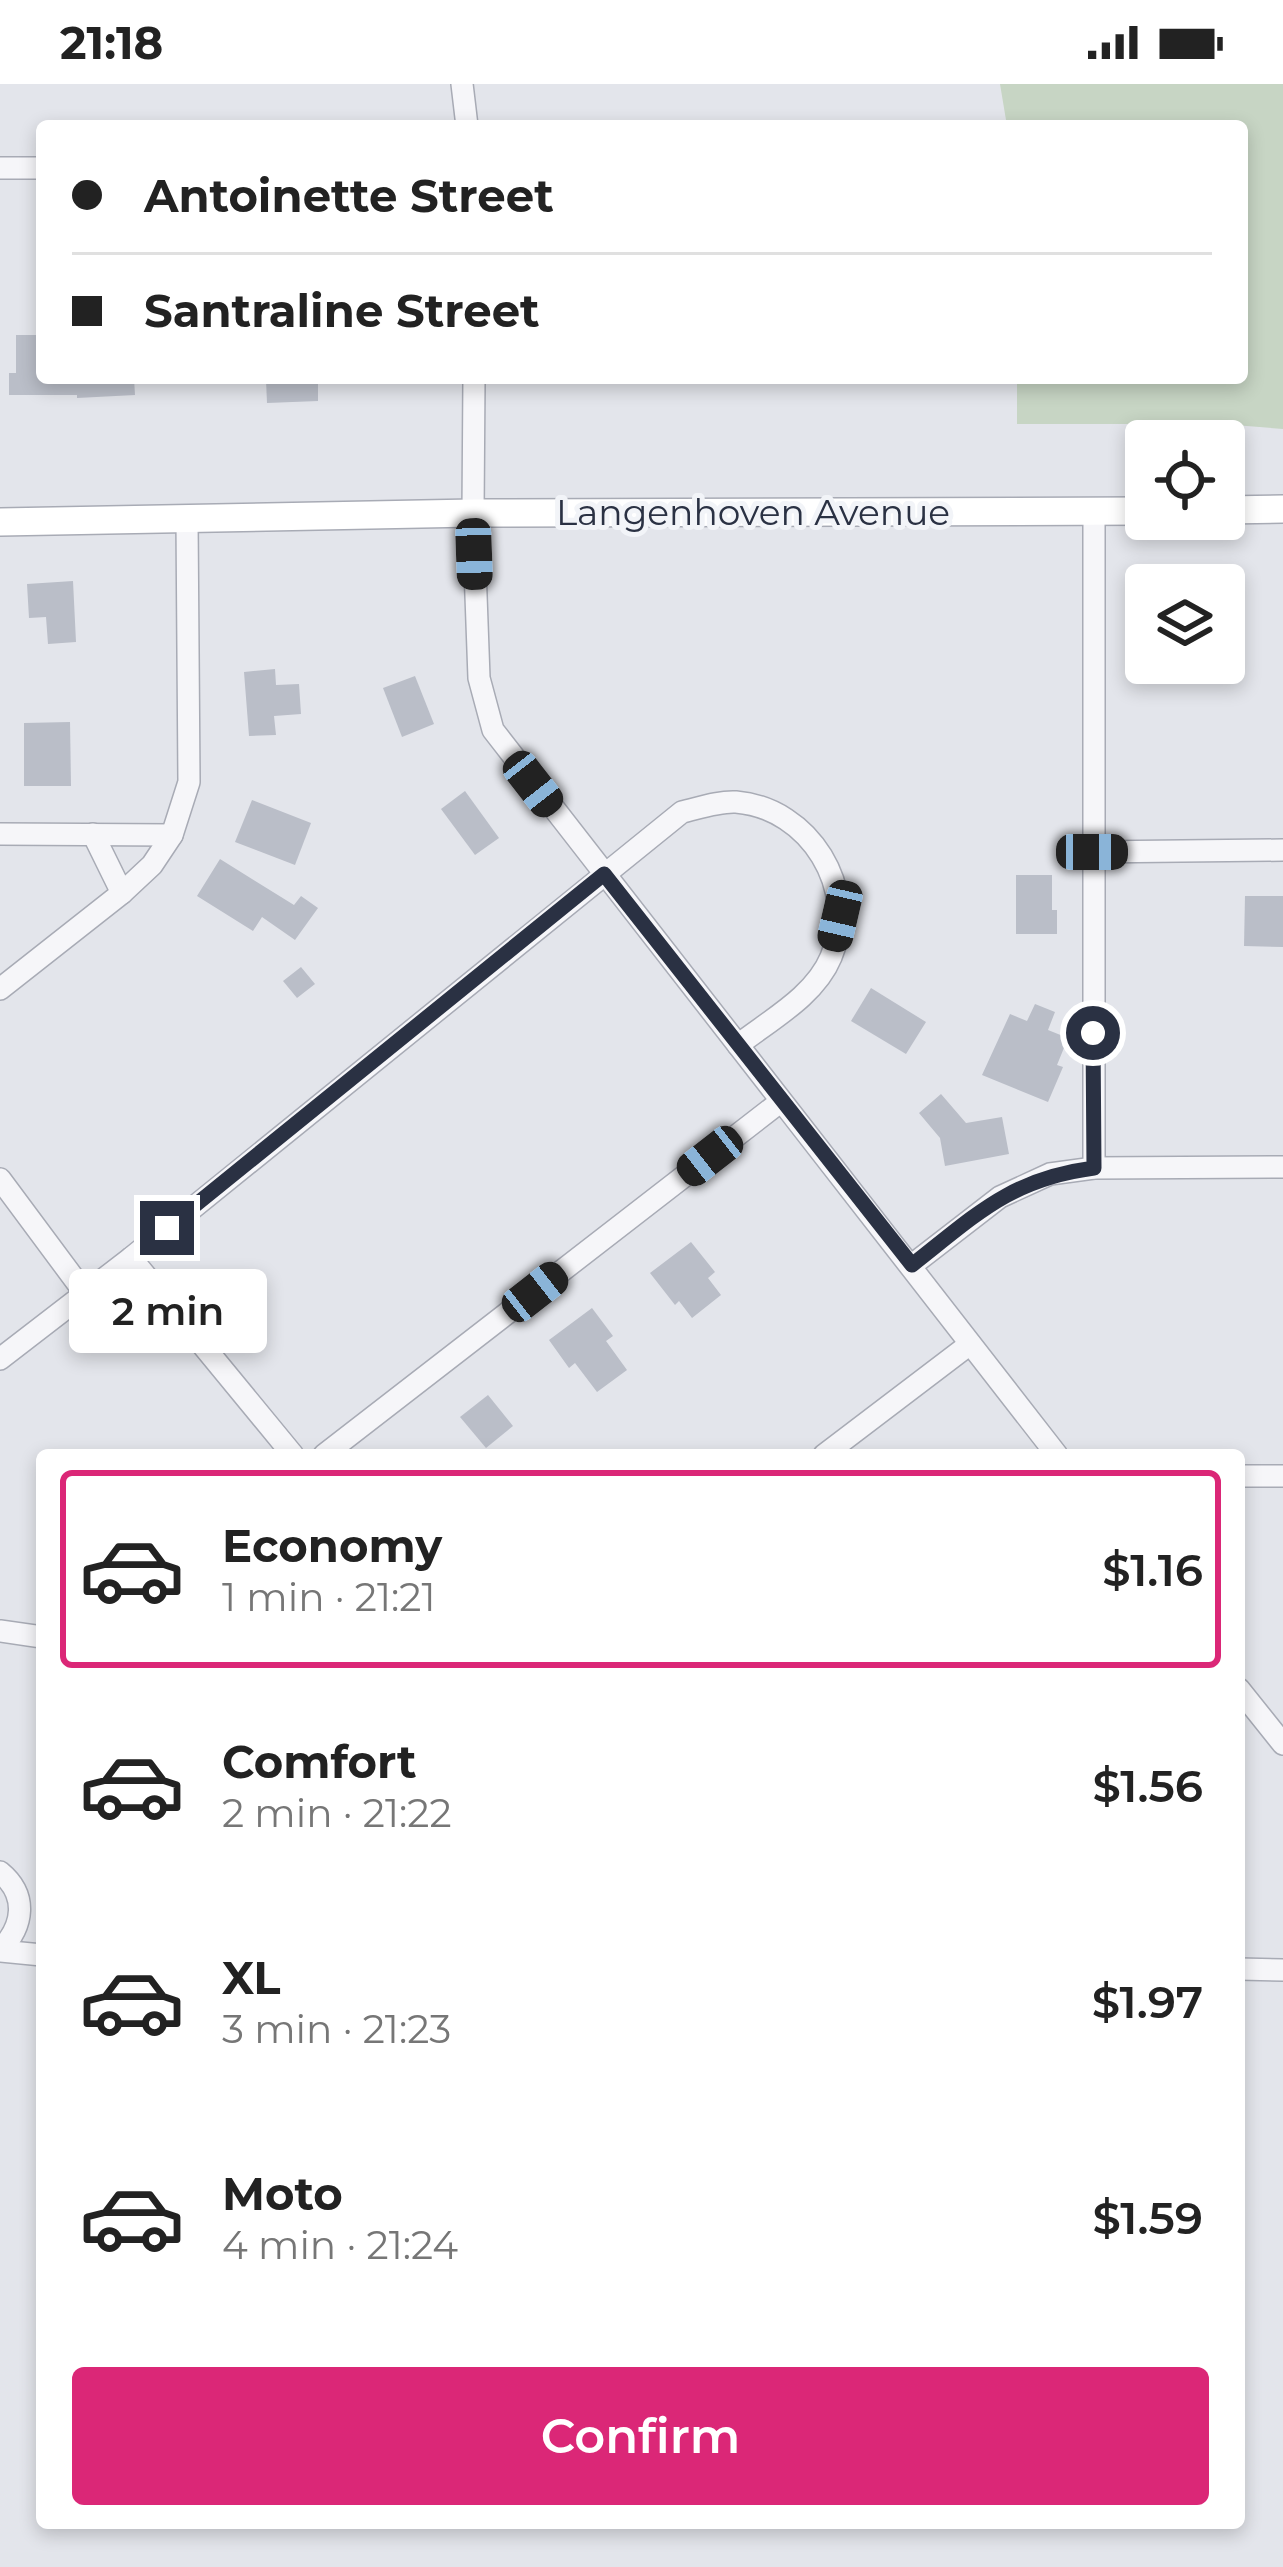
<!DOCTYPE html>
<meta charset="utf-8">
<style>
body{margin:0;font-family:Montserrat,sans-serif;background:#f6f6f6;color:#222;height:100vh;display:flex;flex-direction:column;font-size:45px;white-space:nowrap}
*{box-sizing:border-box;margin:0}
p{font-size:39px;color:#767676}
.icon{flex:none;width:66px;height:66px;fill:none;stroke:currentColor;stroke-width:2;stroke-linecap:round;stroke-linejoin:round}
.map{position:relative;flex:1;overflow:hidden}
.side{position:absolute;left:36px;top:1365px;width:1209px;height:1080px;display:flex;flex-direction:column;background:#fff;border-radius:12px;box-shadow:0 6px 18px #0003}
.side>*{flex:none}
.hud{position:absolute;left:36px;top:36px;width:1212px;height:264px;border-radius:12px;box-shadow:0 6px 18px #0003;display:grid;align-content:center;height:264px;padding:0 36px;background:#fff}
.fabs{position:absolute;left:1125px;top:336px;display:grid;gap:24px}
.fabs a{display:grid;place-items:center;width:120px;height:120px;border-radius:12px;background:#fff;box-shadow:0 6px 18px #0003;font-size:60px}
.end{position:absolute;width:54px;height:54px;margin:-27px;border:15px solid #2a3143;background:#fff;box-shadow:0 0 0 6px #fff}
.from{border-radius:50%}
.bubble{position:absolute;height:84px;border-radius:12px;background:#fff;box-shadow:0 6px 18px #0003;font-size:39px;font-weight:600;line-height:84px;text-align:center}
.car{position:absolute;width:36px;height:72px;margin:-36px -18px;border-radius:15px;box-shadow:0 0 9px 3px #0007;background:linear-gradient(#222 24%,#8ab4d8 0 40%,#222 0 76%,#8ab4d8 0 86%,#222 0)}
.hud b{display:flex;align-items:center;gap:42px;height:114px;font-size:45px}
.hud b+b{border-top:3px solid #e0e0e0}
.hud i{width:30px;height:30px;background:#222}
ul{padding:21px 0 0;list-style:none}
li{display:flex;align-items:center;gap:36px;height:198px;margin:0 24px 18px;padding:0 12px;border:6px solid transparent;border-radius:12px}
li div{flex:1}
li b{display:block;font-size:45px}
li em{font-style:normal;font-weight:600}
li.active{border-color:#db2777}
li>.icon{width:108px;height:108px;stroke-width:1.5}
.primary-button{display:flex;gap:24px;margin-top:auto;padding:24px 36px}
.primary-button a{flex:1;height:138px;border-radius:12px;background:#db2777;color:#fff;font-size:48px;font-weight:600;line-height:138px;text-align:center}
.status{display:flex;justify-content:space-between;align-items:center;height:84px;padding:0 60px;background:#fff;direction:ltr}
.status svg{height:33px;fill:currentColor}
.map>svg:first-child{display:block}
.green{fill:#c7d5c4}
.building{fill:#babec8}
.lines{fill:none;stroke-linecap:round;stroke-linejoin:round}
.street-casing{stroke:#a8abb5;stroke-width:24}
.secondary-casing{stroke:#a8abb5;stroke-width:30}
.street{stroke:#f6f6f9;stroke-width:21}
.secondary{stroke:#fff;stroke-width:27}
.route{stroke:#2a3143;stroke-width:15}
.labels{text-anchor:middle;stroke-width:10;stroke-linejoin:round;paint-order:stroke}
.street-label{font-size:36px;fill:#2a3143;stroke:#f2f4f8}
</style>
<div class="status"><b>21:18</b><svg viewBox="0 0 49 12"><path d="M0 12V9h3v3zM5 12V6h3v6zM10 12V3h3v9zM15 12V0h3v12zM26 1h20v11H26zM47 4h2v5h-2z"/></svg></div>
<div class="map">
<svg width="1283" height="2483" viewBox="0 0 1283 2483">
<rect width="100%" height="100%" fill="#e3e5eb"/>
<path class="green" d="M1000,0h283v345l-61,-5h-205v-46h225v-252h-235z"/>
<g class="building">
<path d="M16,251h26v43h92l1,17 -58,3v-3h-68v-22h7z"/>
<path d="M318,294v23l-51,2 -1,-23z"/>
<path d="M73,497l3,61 -28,2 -2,-27 -17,1 -2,-34z"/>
<path d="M275,585l1,16 23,-1 2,30 -27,2 2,19 -27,1 -5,-64z"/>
<path d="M415,592l19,48 -32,13 -19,-49z"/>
<path d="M70,638l1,64h-47v-63z"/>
<path d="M465,707l34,47 -24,17 -34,-46z"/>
<path d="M252,716l59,23 -16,42 -60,-23z"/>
<path d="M220,775l74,46 7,-9 17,12 -23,32 -33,-23 -9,14 -56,-35z"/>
<path d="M1016,791h36v35h5v24h-41z"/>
<path d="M1245,812h38v51l-39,-1z"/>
<path d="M301,883l14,17 -18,14 -14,-17z"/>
<path d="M871,904l55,34 -20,32 -55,-33z"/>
<path d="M1035,920l20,8 -7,18 20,8 -11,27 6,2 -15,35 -66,-27 28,-61 17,7z"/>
<path d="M941,1010l25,29 36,-6 7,37 -64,12 -5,-28 -21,-25z"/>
<path d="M691,1158l24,30 -7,6 13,17 -29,23 -13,-17 -4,4 -25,-32z"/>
<path d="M592,1224l21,28 -7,5 21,29 -30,22 -22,-29 -6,5 -20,-28z"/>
<path d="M488,1311l25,31 -27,22 -26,-31z"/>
</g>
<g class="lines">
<defs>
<g id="street">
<path d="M462,0l5,42"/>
<path d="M0,84h42"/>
<path d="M474,294l-1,135 6,165 14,52 564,725"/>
<path d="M0,750l172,1"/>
<path d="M93,750l29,59"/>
<path d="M1092,768l191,-2"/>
<path d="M0,905l122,-96 30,-28 20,-30 17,-53 -2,-263"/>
<path d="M1094,1084v-657"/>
<path d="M0,1095l84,113"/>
<path d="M131,1174l162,197"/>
<path d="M912,1181l88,-68 50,-23 44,-6 189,-1"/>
<path d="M0,1275l131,-101 551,-446c17,-4 37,-11 54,-10 74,6 123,87 95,155 -16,39 -61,63 -93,88"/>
<path d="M324,1371l456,-353"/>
<path d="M824,1371l146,-111"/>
<path d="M1239,1392h44"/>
<path d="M0,1547l42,6"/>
<path d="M1239,1605l44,55"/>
<path d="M0,1788c28,23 24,54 0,78"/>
<path d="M0,1867l42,4"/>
<path d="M1239,1885l44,1"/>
</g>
<g id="secondary">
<path d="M1224,426l59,-1"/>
<path d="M0,438l473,-9 673,-2"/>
</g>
</defs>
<use href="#street" class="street-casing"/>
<use href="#secondary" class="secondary-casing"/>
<use href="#street" class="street"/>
<use href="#secondary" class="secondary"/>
</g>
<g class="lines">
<path class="route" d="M167,1144l437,-354 308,391c64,-50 98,-86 182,-97l-1,-135"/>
</g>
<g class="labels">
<g class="street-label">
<text x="753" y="441">Langenhoven Avenue</text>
</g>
</g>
</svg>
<div class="fabs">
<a><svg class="icon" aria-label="locate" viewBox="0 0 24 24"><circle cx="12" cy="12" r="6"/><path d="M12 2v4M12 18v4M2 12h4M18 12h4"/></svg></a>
<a><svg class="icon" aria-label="layers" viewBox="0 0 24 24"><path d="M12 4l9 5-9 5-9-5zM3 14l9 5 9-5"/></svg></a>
</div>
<i class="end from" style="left:1093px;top:949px"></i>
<i class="end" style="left:167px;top:1144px"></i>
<div class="bubble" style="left:69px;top:1185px;width:198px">2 min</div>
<i class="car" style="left:474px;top:470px;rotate:178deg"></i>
<i class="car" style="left:533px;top:700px;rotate:142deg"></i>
<i class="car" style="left:1092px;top:768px;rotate:90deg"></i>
<i class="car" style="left:840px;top:832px;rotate:193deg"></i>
<i class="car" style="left:710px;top:1072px;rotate:232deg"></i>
<i class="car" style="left:535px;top:1208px;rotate:52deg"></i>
<div class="hud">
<b><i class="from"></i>Antoinette Street</b>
<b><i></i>Santraline Street</b>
</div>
<section class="side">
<ul>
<li class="active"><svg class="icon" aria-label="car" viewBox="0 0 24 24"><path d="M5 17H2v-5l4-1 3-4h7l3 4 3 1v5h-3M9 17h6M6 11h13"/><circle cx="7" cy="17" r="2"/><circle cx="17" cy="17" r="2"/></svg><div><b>Economy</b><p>1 min · 21:21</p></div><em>$1.16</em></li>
<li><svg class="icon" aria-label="car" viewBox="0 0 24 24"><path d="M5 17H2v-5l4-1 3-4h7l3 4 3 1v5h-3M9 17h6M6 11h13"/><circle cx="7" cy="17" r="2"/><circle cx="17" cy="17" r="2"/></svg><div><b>Comfort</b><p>2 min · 21:22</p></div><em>$1.56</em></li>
<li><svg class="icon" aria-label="car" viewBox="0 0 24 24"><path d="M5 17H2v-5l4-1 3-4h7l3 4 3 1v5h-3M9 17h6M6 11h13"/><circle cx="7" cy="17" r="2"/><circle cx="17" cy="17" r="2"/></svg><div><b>XL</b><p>3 min · 21:23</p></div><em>$1.97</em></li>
<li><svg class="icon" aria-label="car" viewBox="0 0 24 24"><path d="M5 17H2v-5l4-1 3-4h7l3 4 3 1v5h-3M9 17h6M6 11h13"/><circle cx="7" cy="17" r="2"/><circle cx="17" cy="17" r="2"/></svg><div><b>Moto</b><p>4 min · 21:24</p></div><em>$1.59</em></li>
</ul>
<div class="primary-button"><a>Confirm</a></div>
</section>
</div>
